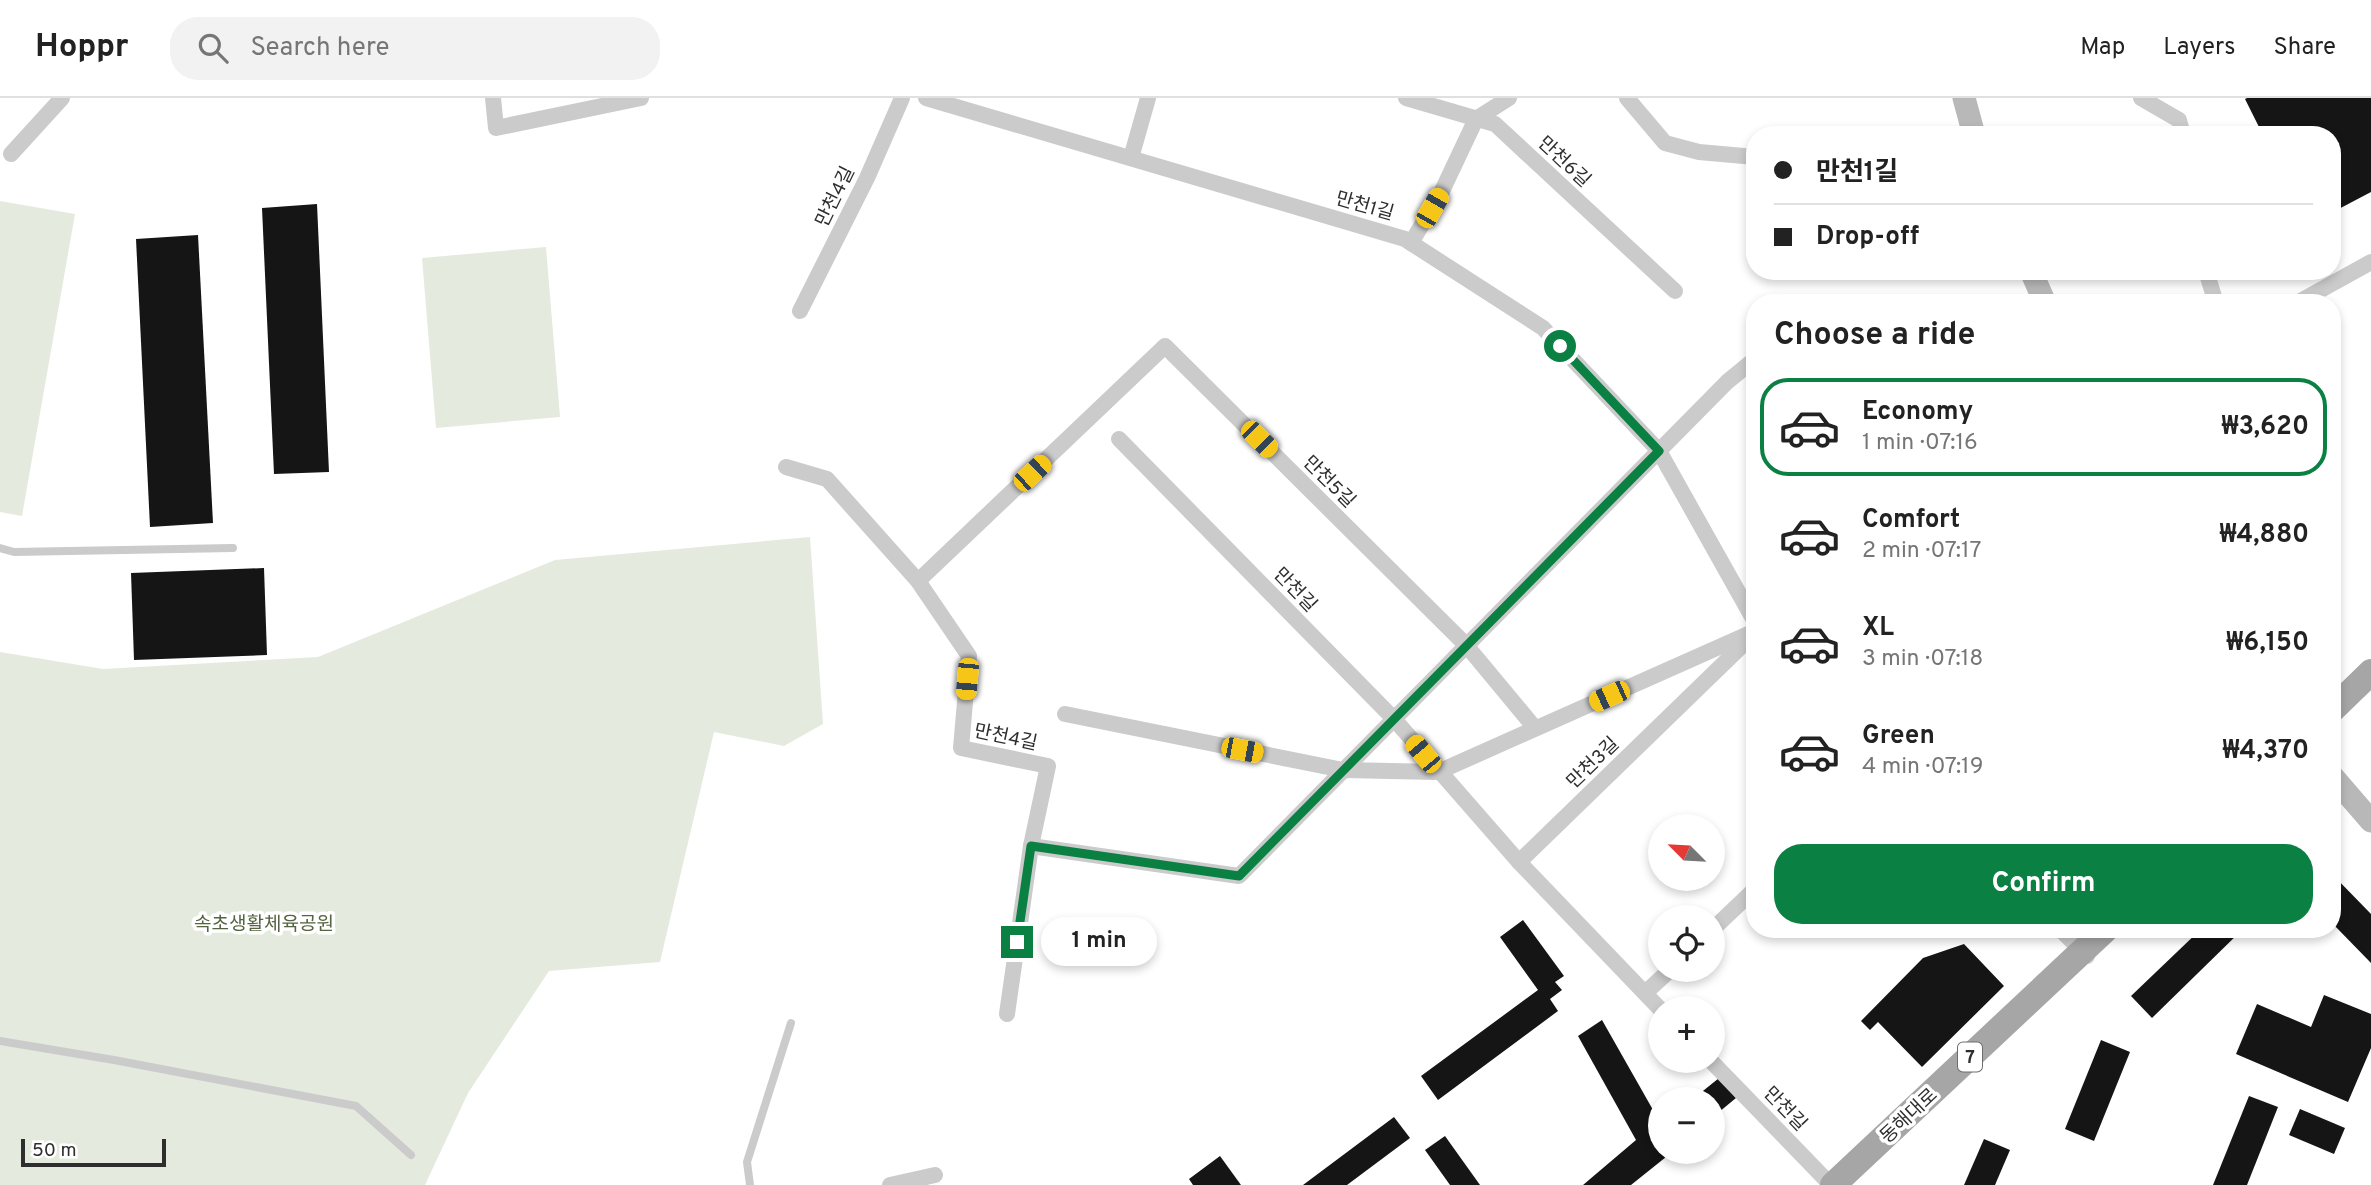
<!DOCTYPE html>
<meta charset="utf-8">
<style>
body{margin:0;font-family:Overpass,"Noto Sans KR",sans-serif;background:#f2f2f2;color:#222;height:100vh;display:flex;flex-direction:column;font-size:26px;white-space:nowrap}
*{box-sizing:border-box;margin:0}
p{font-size:23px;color:#767676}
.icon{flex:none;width:38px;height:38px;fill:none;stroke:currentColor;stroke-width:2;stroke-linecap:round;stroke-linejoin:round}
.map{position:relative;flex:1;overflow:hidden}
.drawer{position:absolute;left:1746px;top:196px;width:595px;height:644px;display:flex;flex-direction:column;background:#fff;border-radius:28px;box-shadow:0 4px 10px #0003}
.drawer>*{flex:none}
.banner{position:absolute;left:1746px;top:28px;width:595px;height:154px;border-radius:28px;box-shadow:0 4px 10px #0003;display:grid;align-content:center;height:154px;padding:0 28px;background:#fff}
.needle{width:46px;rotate:294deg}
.controls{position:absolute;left:1648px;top:716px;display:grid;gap:14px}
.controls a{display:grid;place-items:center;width:77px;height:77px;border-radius:50%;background:#fff;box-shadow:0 4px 10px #0003;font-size:35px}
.scale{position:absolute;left:21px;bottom:18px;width:145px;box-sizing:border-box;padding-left:7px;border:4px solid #2e2e2e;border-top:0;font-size:19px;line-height:24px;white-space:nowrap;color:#2e2e2e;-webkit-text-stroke:5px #fff;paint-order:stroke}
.end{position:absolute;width:32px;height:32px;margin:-16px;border:9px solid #0b8043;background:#fff;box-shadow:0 0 0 4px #fff}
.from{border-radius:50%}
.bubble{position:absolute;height:49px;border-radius:24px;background:#fff;box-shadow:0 4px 10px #0003;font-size:23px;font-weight:700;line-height:49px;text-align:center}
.car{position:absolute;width:21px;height:42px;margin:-21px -10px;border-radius:9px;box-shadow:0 0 5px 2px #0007;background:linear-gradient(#f5c518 24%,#345 0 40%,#f5c518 0 76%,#345 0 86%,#f5c518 0)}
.banner b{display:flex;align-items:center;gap:24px;height:66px;font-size:26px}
.banner b+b{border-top:2px solid #e0e0e0}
.banner i{width:18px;height:18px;background:#222}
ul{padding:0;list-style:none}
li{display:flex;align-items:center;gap:21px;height:98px;margin:0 14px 10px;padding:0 14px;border:4px solid transparent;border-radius:28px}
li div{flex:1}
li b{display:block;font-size:26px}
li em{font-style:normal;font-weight:700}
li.selected{border-color:#0b8043}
li>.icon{width:63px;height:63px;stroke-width:1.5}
h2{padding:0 28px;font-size:32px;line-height:84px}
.primary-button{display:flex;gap:14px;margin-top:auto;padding:14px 28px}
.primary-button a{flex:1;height:80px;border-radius:28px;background:#0b8043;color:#fff;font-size:28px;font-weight:700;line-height:80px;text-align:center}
header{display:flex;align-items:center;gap:42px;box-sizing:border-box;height:98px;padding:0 35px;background:#fff;border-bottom:2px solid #e0e0e0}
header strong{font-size:33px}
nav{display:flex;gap:38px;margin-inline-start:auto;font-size:24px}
.search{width:490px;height:63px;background:#f2f2f2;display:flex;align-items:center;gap:18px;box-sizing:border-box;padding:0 24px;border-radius:28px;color:#767676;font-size:26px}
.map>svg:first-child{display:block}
.green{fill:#e5eade}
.building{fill:#151515}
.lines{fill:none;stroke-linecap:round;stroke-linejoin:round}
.lane{stroke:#cbcbcb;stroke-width:8}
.street{stroke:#cbcbcb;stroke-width:16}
.secondary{stroke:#b8b8b8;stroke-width:23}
.primary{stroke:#a6a6a6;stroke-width:26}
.route{stroke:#0b8043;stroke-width:9}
.labels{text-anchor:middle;stroke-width:7;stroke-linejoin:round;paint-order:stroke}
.shield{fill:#fff;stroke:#6d6d6d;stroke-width:2}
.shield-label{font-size:18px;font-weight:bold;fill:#2e2e2e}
.street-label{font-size:19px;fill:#2e2e2e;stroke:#fff}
.park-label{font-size:19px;fill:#556441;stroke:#fff}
</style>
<header>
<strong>Hoppr</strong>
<div class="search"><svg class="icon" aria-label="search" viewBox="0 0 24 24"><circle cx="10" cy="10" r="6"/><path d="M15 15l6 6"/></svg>Search here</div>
<nav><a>Map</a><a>Layers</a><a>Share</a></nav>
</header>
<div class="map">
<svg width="2371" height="1087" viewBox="0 0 2371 1087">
<rect width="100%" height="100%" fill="#fff"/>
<g class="green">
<path d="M0,103l75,13 -53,302 -22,-4z"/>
<path d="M546,149l14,170 -124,11 -14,-170z"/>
<path d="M810,439l13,187 -39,22 -70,-14 -54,230 -111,9 -81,122 -43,92h-425v-533l103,17 215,-12 237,-97z"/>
</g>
<g class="building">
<path d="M2247,0h124v94l-38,20v-77h-70l-18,-36z"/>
<path d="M317,106l12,268 -55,2 -12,-266z"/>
<path d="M198,137l15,288 -63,4 -14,-288z"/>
<path d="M264,470l3,87 -133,5 -3,-87z"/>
<path d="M2333,777l38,39v49l-38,-39z"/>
<path d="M1523,822l41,56 -9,6 7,8 -12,9 8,12 -120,89 -17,-24 117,-86 -38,-53z"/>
<path d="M2201,831h42l-91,89 -21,-22z"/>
<path d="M1964,846l40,42 -82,81 -44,-45 -8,8 -9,-9 62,-63z"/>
<path d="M2324,897l47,19v34l-23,54 -112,-48 21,-50 54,23z"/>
<path d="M1602,922l59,104v13l-7,7 12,13 -35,28h-48l53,-45 -58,-104z"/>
<path d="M2101,942l29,12 -36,89 -29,-12z"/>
<path d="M1719,980l17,20 -23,19v-18h-20z"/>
<path d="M2249,998l29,11 -31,78h-34z"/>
<path d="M2300,1011l45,19 -11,26 -45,-19z"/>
<path d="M1394,1019l16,21 -63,47h-44z"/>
<path d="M1445,1038l35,49h-30l-25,-35z"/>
<path d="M1984,1041l26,11 -15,35h-31z"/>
<path d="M1220,1058l21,29h-48l-4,-6z"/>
</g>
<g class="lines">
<g class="lane">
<path d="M0,450l14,4 219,-4"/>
<path d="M0,943l114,19 242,46 55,49"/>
<path d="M750,1087l-3,-23 44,-139"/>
</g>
<g class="street">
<path d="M493,0l3,30 145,-30"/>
<path d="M926,0l479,141 6,4 132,85 116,123 96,171"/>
<path d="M1406,0l89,26 180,167"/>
<path d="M1627,0l38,45 34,9 56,5"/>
<path d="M2141,0l38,22 4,15"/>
<path d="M11,56l51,-56"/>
<path d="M1131,60l17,-60"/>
<path d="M1411,145l31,-52 34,-72 33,-21"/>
<path d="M2206,173l10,32"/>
<path d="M2297,205l74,-41"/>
<path d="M800,213l67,-133 35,-80"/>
<path d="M1119,341l275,280 125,143 142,148"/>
<path d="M786,369l41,12 91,102 51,75 -8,92 87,18 -17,80 -24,168"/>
<path d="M918,483l247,-235 301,299 69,83"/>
<path d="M1065,616l278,56 95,2 317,-141"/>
<path d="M1031,748l208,30 488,-494 28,-23"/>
<path d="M1519,764l232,-225"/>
<path d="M1713,831l42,-40"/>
<path d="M2060,831l27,27"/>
<path d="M1645,895l25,-23"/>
<path d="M1710,962l121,125"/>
<path d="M890,1087l45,-10"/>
</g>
<g class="secondary">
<path d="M1964,0l10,37"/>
<path d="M2031,173l14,32"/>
<path d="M2333,679l38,44"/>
</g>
<g class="primary">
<path d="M2333,611l38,-37"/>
<path d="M1833,1087l273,-256"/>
</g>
</g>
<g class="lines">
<path class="route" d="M1017,844l14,-96 208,30 420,-425 -99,-105"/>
</g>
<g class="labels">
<rect class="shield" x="1958" y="944.5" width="24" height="29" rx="5"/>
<g class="shield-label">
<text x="1970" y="965">7</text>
</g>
<g class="street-label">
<text transform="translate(1565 63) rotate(43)" y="7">만천6길</text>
<text transform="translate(834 98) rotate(-64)" y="7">만천4길</text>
<text transform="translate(1365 107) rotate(16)" y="7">만천1길</text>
<text transform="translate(1330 383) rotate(45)" y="7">만천5길</text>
<text transform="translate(1296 491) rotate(46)" y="7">만천길</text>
<text transform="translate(1006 638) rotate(12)" y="7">만천4길</text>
<text transform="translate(1592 664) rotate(-44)" y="7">만천3길</text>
<text transform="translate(1786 1010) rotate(46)" y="7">만천길</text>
<text transform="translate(1908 1017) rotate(-43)" y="7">동해대로</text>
</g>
<g class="park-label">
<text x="264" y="832">속초생활체육공원</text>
</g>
</g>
</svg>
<div class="controls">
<a><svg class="needle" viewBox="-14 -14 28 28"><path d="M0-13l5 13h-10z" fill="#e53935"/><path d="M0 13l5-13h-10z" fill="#767676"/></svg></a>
<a><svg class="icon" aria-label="locate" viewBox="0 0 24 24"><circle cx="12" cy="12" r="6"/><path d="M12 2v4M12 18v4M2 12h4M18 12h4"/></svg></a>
<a>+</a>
<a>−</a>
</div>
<div class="scale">50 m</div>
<i class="end from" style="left:1560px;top:248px"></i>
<i class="end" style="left:1017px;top:844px"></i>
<div class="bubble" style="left:1041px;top:819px;width:116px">1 min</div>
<i class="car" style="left:1432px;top:110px;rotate:30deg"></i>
<i class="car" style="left:1259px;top:341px;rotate:135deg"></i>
<i class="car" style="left:1032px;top:375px;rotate:47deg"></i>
<i class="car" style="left:967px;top:581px;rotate:185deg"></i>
<i class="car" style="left:1609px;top:598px;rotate:246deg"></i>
<i class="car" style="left:1242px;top:652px;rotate:101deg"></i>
<i class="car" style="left:1423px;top:656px;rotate:320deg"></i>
<div class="banner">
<b><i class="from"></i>만천1길</b>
<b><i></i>Drop-off</b>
</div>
<section class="drawer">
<h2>Choose a ride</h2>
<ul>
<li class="selected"><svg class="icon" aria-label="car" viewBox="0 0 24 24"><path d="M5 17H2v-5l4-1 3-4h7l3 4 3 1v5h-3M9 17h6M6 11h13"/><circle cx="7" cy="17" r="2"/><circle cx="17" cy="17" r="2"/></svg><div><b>Economy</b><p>1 min · 07:16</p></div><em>₩3,620</em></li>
<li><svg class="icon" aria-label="car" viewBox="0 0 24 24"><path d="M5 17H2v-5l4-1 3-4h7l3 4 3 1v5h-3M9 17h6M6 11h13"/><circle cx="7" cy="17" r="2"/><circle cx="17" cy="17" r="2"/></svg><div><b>Comfort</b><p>2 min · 07:17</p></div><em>₩4,880</em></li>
<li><svg class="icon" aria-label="car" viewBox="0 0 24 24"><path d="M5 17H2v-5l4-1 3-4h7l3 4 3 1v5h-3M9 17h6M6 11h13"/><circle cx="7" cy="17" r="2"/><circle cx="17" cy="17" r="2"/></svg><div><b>XL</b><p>3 min · 07:18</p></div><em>₩6,150</em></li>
<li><svg class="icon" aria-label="car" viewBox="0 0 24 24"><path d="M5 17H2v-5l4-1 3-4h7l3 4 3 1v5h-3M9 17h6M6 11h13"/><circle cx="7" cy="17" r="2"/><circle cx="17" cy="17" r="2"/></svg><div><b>Green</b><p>4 min · 07:19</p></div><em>₩4,370</em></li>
</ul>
<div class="primary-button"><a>Confirm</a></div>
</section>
</div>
